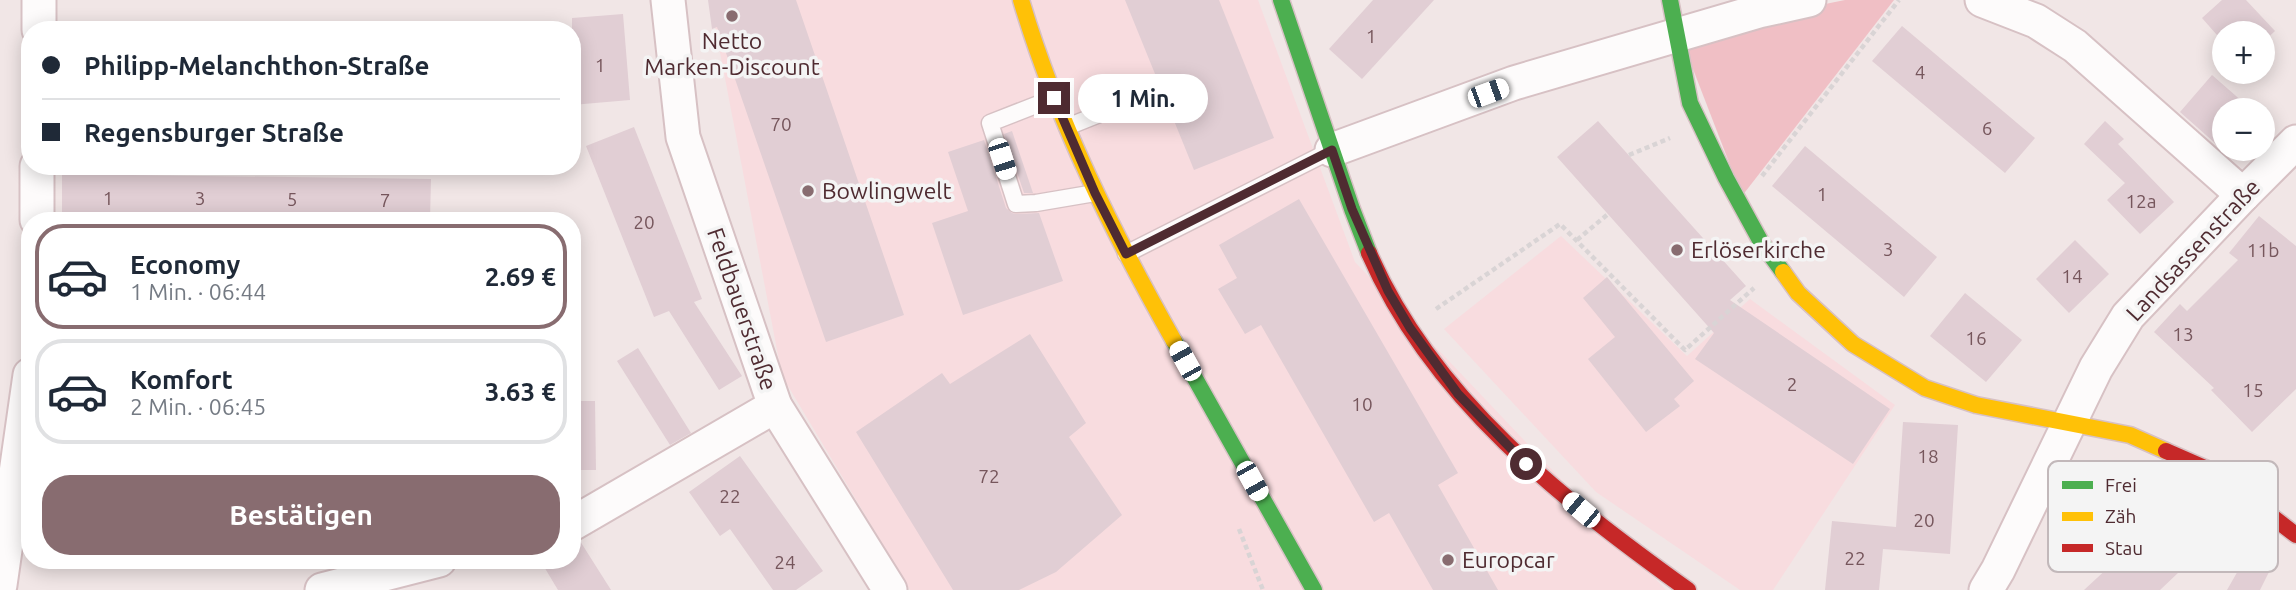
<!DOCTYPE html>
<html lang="de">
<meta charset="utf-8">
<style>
body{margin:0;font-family:Ubuntu,sans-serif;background:#f2f2f3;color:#1f2937;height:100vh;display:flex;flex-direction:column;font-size:26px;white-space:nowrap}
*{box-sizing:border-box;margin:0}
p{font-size:23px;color:#747a83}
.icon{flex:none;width:38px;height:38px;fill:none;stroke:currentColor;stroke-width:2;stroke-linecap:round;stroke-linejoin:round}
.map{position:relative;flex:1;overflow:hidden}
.panel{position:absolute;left:21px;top:212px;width:560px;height:357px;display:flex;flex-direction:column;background:#fff;border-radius:28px;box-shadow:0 4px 18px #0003}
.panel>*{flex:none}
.top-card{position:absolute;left:21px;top:21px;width:560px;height:154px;border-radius:28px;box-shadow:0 4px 18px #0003;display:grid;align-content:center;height:154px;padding:0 21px;background:#fff}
.buttons{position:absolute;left:2212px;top:21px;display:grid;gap:14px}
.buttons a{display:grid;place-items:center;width:63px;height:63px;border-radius:50%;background:#fff;box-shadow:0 4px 18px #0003;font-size:35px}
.end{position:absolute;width:32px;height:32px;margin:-16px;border:9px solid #4f2b31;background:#fff;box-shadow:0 0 0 4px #fff}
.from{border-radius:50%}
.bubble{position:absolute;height:49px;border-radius:24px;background:#fff;box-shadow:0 4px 18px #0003;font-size:23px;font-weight:700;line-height:49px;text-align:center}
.car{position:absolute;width:21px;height:42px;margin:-21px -10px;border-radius:9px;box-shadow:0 0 5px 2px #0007;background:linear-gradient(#fff 24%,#345 0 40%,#fff 0 76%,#345 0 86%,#fff 0)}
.top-card b{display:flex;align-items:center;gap:24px;height:66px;font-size:26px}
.top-card b+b{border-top:2px solid #e0e1e3}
.top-card i{width:18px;height:18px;background:#1f2937}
ul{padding:12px 0 0;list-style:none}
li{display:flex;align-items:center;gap:21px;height:105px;margin:0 14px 10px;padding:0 7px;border:4px solid #e0e1e3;border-radius:28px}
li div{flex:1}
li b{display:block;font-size:26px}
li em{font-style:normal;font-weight:700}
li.current{border-color:#886c70}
li>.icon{width:63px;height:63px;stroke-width:1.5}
.button{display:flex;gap:14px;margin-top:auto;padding:14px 21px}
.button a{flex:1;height:80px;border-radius:28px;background:#886c70;color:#fff;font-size:28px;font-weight:700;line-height:80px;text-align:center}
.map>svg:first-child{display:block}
.built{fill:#f8dcdf}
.green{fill:#f0bfc5}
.building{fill:#e1ced4}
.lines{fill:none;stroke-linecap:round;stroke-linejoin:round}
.lane-casing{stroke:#d7c1c4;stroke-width:19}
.street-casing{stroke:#d7c1c4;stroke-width:37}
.fast-casing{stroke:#d7c1c4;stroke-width:19}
.slow-casing{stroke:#d7c1c4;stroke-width:19}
.jam-casing{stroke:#d7c1c4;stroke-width:19}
.path{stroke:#d9d4d5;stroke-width:4.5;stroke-dasharray:5 3.5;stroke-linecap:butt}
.lane{stroke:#fdfbfb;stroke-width:16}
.street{stroke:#fdfbfb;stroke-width:33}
.fast{stroke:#4caf50;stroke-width:16}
.slow{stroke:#ffc107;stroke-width:16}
.jam{stroke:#c62828;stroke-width:16}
.route{stroke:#4f2b31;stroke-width:9}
.poi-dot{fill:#886c70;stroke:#f4f4f4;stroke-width:2.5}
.labels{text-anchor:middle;stroke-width:7;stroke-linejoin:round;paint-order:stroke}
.number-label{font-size:19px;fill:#76565c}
.poi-label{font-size:23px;fill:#4f2b31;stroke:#f4f4f4;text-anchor:start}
.street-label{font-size:23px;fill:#4f2b31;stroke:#f4f4f4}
.key{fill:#f4f4f4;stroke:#c2b8ba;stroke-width:2}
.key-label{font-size:19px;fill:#4f2b31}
</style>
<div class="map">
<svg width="2296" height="590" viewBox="0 0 2296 590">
<rect width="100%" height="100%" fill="#f1e6e6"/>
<g class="built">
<path d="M710,0h548l97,262 311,328h-756l-128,-214z"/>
<path d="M1561,236l126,120 63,-57 145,106 -122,185h-33l-144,-98 -152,-163z"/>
</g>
<path class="green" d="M1845,0h49l-152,196 -61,-158 84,-22z"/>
<g class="building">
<path d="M708,0h88l108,315 -78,27 -109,-315 -5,2z"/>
<path d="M1125,0h94l55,138 -80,32z"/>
<path d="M1373,0h61l-72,79 -33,-30z"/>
<path d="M2222,0h24l29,31 -12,11v-9h-39v10l-22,-25z"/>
<path d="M623,14l7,86 -58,5v-87z"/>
<path d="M1902,26l133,112 -30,35 -133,-112z"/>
<path d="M2212,75l40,35h-28v41l-44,-39z"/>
<path d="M1598,121l148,165 -16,14 160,109 -37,55 -158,-105 19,-26 -157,-176z"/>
<path d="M2105,121l19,18 -6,5 56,58 -34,32 -33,-34 18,-17 -41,-39z"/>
<path d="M634,127l68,172 -8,3 48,74 -23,14 -50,-79 -15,6 -68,-171z"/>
<path d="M1012,131l21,62h-9l-20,-59z"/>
<path d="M984,140l22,68 6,5 4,1 23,-1 24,68 -100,34 -31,-92 36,-12 -20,-59z"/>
<path d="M1805,146l132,111 -33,40 -132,-111z"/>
<path d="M62,174l369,5 -1,41h-368z"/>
<path d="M1299,199l159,274 -20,12 60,105h-65l-44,-77 -15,9 -113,-197 -16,9 -27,-45 19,-11 -18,-33z"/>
<path d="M2259,216l37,30v143l-44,43 -41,-42 3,-2 -60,-56 26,-28 7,7 51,-51 -9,-7z"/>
<path d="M2075,240l34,34 -40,39 -33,-34z"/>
<path d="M1607,277l87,104 -20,18 6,7 -34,26 -58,-73 27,-22 -32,-39z"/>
<path d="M1965,293l57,47 -36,42 -56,-46z"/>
<path d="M1030,334l56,89 -17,14 53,78 -66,57 -37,18h-66l-97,-158 86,-59 8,11z"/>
<path d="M638,348l53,85 -21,12 -53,-84z"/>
<path d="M572,401h23l1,69h-24z"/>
<path d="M1903,422l55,3 -8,129 -67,-5 -4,41h-54l7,-69 64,6z"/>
<path d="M740,456l83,115 -27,19h-23l-43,-61 -10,7 -31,-44z"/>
<path d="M2175,506l15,17 7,-7 19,21 -56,53h-76z"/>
<path d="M580,541l31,49h-53l-18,-30h32v-17z"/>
<path d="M2247,555l24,13 -11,22h-33z"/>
</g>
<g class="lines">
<defs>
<g id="lane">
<path d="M1054,98l-64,25 26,81 20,-1 59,-10"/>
<path d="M1067,127l55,-22"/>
<path d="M1126,254l206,-104"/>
</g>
<g id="street">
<path d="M668,0l15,137 92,269 115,184"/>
<path d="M1982,0l54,21 39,25 168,149"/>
<path d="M39,30v-30"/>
<path d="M1332,150l182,-67 245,-72 50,-11"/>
<path d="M37,220v-54"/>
<path d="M572,524l203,-118"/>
<path d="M0,585l30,-210"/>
<path d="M322,590l117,-30"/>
<path d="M1986,590l12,-20 98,-202 32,-52 115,-121 53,-53"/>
</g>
<g id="fast">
<path d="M1281,0l71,209 17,44"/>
<path d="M1670,0l20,103 36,75 35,64 22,30"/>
<path d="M1174,341l140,249"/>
</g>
<g id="slow">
<path d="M1021,0c36,121 91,231 153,341"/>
<path d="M1783,272l15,21 55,51 72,44 51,17 154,30 36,16"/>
</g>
<g id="jam">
<path d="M1369,253c63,146 194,247 319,337"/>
<path d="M2166,451l48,21 82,63"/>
</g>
</defs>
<use href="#lane" class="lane-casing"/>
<use href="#street" class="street-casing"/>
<use href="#fast" class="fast-casing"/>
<use href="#slow" class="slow-casing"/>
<use href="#jam" class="jam-casing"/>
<g class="path">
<path d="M1629,155l41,-17"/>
<path d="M1762,176l137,-176"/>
<path d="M1577,240l31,-26"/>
<path d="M1436,309l124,-85 125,126 69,-62"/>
<path d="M1239,529l24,61"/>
</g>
<use href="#lane" class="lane"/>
<use href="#street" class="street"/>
<use href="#fast" class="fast"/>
<use href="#slow" class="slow"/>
<use href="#jam" class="jam"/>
</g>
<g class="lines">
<path class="route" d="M1054,98l41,95 31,61 206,-104 20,59 36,82 22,37 48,66 68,70"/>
</g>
<g class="poi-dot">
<circle cx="732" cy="16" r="7"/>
<circle cx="808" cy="191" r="7"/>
<circle cx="1677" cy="250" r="7"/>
<circle cx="1448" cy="560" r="7"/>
</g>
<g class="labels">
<g class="number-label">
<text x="1371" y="43">1</text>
<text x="600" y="72">1</text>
<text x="1920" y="79">4</text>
<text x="781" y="131">70</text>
<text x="1987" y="135">6</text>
<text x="1822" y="201">1</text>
<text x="108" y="205">1</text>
<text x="200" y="205">3</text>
<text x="292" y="206">5</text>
<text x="385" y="207">7</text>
<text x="2141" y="208">12a</text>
<text x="644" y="229">20</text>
<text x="1888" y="256">3</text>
<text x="2263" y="257">11b</text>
<text x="2072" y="283">14</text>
<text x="2183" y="341">13</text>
<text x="1976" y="345">16</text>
<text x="1792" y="391">2</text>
<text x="2253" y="397">15</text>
<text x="1362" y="411">10</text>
<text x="1928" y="463">18</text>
<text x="989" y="483">72</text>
<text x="730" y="503">22</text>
<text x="1924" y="527">20</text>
<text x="1855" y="565">22</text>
<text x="785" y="569">24</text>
</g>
<g class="poi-label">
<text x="732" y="49" text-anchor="middle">Netto<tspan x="732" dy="26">Marken-Discount</tspan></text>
<text x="822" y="199">Bowlingwelt</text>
<text x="1691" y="258">Erlöserkirche</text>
<text x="1462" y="568">Europcar</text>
</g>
<g class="street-label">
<text transform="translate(2193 250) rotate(-47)" y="8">Landsassenstraße</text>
<text transform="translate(742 309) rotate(71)" y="8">Feldbauerstraße</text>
</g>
</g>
<rect x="2048" y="461" width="230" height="111" rx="10" class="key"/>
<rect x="2062" y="481" width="31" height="8" fill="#4caf50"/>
<rect x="2062" y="512" width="31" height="9" fill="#ffc107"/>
<rect x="2062" y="544" width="31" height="8" fill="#c62828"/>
<g class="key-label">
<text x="2105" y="492">Frei</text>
<text x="2105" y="523">Zäh</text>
<text x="2105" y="555">Stau</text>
</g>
</svg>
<div class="buttons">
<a>+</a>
<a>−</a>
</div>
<i class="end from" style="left:1526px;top:464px"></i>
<i class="end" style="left:1054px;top:98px"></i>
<div class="bubble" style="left:1078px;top:74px;width:130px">1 Min.</div>
<i class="car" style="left:1488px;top:93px;rotate:70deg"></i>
<i class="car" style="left:1002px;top:159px;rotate:162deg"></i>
<i class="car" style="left:1185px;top:361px;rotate:331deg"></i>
<i class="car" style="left:1252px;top:481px;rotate:151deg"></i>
<i class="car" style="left:1581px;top:510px;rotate:310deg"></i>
<div class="top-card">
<b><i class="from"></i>Philipp-Melanchthon-Straße</b>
<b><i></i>Regensburger Straße</b>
</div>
<section class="panel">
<ul>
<li class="current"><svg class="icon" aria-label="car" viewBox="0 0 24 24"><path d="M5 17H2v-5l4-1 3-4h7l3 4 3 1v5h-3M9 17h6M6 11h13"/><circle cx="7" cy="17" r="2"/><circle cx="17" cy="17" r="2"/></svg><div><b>Economy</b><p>1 Min. · 06:44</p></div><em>2.69 €</em></li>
<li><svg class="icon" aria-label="car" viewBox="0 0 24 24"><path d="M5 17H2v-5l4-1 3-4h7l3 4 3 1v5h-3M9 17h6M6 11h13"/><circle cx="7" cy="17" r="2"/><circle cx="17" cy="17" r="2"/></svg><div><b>Komfort</b><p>2 Min. · 06:45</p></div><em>3.63 €</em></li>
</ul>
<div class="button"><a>Bestätigen</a></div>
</section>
</div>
